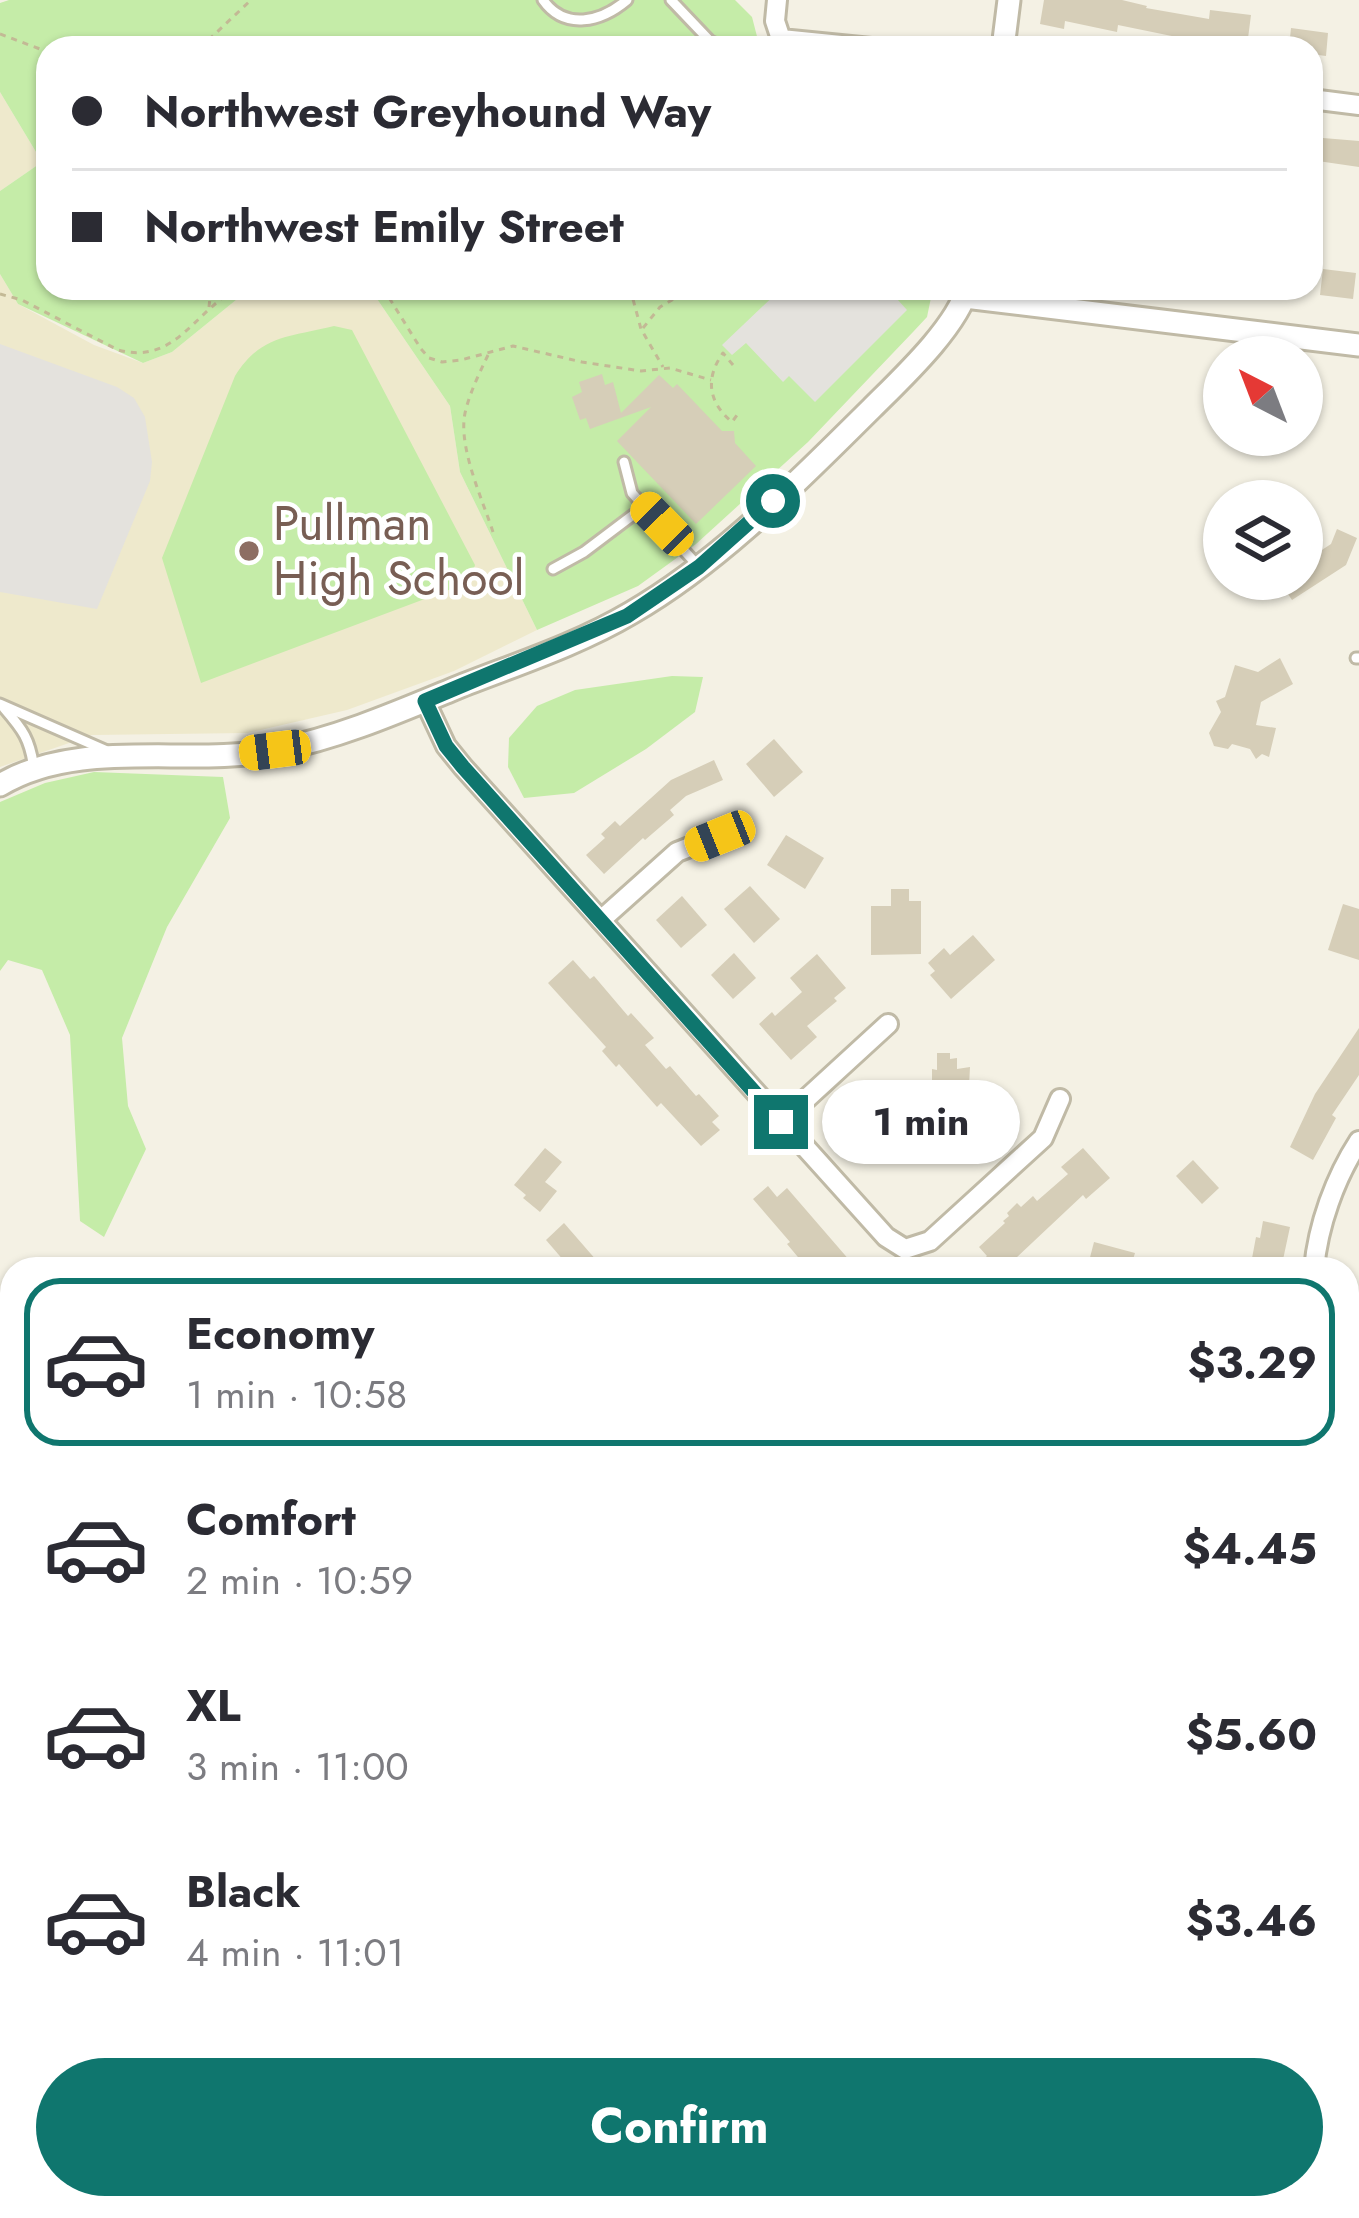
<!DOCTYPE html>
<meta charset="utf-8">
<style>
body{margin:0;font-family:Jost,sans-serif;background:#f2f2f3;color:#2b2b33;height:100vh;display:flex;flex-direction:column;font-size:45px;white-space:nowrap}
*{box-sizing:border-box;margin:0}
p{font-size:39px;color:#7c7c81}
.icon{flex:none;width:66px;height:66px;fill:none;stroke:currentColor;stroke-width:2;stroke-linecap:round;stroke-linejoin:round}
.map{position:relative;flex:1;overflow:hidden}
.sheet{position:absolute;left:0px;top:1257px;width:1359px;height:963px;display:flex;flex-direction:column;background:#fff;border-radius:36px 36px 0 0;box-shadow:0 3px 9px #0004}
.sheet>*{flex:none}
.top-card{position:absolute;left:36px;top:36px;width:1287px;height:264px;border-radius:36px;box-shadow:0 3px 9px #0004;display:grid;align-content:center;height:264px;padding:0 36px;background:#fff}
.needle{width:78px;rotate:318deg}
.tools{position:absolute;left:1203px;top:336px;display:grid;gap:24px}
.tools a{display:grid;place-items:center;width:120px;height:120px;border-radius:50%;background:#fff;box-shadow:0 3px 9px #0004;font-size:60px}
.end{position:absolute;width:54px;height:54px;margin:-27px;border:15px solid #0f766e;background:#fff;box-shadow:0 0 0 6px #fff}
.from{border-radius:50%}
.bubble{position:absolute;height:84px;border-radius:42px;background:#fff;box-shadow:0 3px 9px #0004;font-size:39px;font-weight:700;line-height:84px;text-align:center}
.car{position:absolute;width:36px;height:72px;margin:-36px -18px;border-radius:15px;box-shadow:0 0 9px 3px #0007;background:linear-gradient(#f5c518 24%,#345 0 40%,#f5c518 0 76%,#345 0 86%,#f5c518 0)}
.top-card b{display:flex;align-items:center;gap:42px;height:114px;font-size:45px}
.top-card b+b{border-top:3px solid #e1e1e2}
.top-card i{width:30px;height:30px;background:#2b2b33}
ul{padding:21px 0 0;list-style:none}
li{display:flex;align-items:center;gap:36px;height:168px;margin:0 24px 18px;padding:0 12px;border:6px solid transparent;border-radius:36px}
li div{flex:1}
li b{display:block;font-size:45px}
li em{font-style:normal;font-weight:700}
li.current{border-color:#0f766e}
li>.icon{width:108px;height:108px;stroke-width:1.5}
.button{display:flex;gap:24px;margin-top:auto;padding:24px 36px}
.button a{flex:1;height:138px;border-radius:72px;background:#0f766e;color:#fff;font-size:48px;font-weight:700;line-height:138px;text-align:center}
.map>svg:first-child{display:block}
.education{fill:#eee9cc}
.green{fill:#c5eca8}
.parking{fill:#e4e2dd}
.building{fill:#d6ceb8}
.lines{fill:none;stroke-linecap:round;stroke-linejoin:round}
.service-casing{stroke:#c0baa6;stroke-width:15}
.minor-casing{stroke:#c0baa6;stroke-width:24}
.tertiary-casing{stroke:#c0baa6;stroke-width:27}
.path{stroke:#c3b995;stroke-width:3;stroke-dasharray:6 6;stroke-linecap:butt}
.service{stroke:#fff;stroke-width:9}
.minor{stroke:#fff;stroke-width:18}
.tertiary{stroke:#fff;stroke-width:21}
.route{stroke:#0f766e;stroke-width:15}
.education-dot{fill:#8d6e63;stroke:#fff;stroke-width:4.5}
.labels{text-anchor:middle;stroke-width:9;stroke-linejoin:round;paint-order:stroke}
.education-label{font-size:48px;fill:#785e54;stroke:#fff;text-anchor:start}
</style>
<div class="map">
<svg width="1359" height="2218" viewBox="0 0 1359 2218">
<rect width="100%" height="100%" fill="#f4f1e4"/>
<g class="education">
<path d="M0,92l42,70 -42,29z"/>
<path d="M0,274l18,30 76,41 49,18 29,-11 64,-52 31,-12 108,8 75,110 10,66 77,158 -83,41 -107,39 -100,23 -155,2 -92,32z"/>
</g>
<g class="green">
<path d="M9,0h726l17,17 8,31h-712v240h219l-31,12 -64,52 -29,11 -125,-59 -18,-30v-83l42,-29 -42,-70v-89z"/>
<path d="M277,288h656l-6,29 -14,15 -105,110 -112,102 -58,42 -101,44 -77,-158 -10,-66 -75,-110z"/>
<path d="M334,326l18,4 123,235 -5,17 -269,101 -39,-125 73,-182c25,-41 55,-39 99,-50z"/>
<path d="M672,676l31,1 -8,35 -49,37 -72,44 -50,5 -16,-31 1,-29 28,-32 38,-16z"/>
<path d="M94,772l129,5 7,41 -63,109 -45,111 6,68 18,43 -42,88 -24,-16 -10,-186 -28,-65 -34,-10 -8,11v-169l45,-19z"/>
<path d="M353,2208h522l8,10h-521z"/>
</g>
<g class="parking">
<path d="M782,288h117l-2,11 10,11 -92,92 -26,-26 -6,6 -37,-39 -14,12 -10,-10z"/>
<path d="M0,344l117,43 17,11 11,19 7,45 -2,19 -53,128 -97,-17z"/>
</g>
<g class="building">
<path d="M1044,0h78l25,6 -1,2 63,11 1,-9 41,5 -4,31 -46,-4 -83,-17 -1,7 -52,-11 -1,8 -24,-5z"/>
<path d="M1291,28l37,5 -2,23 -15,-2v-6h-22z"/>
<path d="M1311,137l48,4v26l-48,-7z"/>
<path d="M1323,269l33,4 -3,26 -33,-4z"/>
<path d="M602,374l3,11 8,-3 8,31 38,-38 14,13 4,-4 45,47h12l1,12 21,23 -60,58 -79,-83 34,-34 -61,22 -4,-11 -6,2 -8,-23 10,-5 -3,-10z"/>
<path d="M1337,529l20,9 -11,27 -54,35 -14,-21h24v-16l29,-19z"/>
<path d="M1280,658l13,26 -32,18 -5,23 20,3 -7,29 -7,-3 -6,5 -6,-10 -18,-5 -4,5 -14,-3 -5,-13 12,-21 -5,-11 9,-4 10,-32 23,7z"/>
<path d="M774,739l29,33 -29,25 -28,-33z"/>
<path d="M714,760l9,20 -37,16 -16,14 4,5 -29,25 -2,-2 -39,36 -18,-19 19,-17 -4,-4 14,-13 5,5 51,-46z"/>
<path d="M786,835l38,23 -19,31 -38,-24z"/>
<path d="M750,886l30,33 -26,24 -30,-34z"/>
<path d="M891,889h18v12h12v53l-50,1v-49h20z"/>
<path d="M682,896l25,29 -26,23 -25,-28z"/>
<path d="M1343,904l16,5v51l-31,-10z"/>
<path d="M973,935l22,25 -44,39 -21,-24 5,-4 -7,-8 16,-15 6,7z"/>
<path d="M734,953l22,25 -23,21 -22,-24z"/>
<path d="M817,954l29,34 -12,10 3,3 -30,25 10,11 -26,23 -32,-36 13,-12 3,4 27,-24 -12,-14z"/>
<path d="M573,960l17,19 4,-3 34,40 3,-3 23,25 -9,7 21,24 4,-3 26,30 3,-2 20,22 -7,6 8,8 -19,16 -40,-43 -4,4 -38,-43 -3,3 -14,-16 4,-4 -58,-64z"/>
<path d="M1359,1028v47l-27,40 4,3 -23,42 -23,-13 25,-53z"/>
<path d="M937,1053h13v6l7,-1v11l13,-2 -2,38 -36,-1v-35l5,1z"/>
<path d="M545,1148l17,14 -17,20 12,9 -17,21 -17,-14 3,-3 -12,-10z"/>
<path d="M1083,1148l27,30 -24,21 -3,-4 -68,64 9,10h-52l15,-13 -8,-9 26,-24 -2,-2 6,-5 -2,-3 10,-10 4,4 12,-11 4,5 31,-27 -7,-7z"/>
<path d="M1193,1160l26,28 -17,16 -26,-28z"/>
<path d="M768,1186l9,11 10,-9 70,81h-49l-21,-25 3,-2 -37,-43z"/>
<path d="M1263,1221l27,6 -9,42h-31l6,-32 4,1z"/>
<path d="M564,1223l33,38 -9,8h-17l-25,-29z"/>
<path d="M1094,1242l41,11 -5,16h-43z"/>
</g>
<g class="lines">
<defs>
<g id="service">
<path d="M543,0c22,31 58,22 84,0"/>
<path d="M671,0l39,41 15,7"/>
<path d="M757,48l24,-9"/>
<path d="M624,462l8,31 67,74"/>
<path d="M553,569l31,-17 61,-46"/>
<path d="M1356,658h3"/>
<path d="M0,704l105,46"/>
<path d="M4,708c19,22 26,31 30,61"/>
</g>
<g id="minor">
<path d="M777,0l-2,21 6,18 90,9"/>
<path d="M1311,99l48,6"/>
<path d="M425,701l21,45 17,21 423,470 19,12 25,-8 113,-103 17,-39"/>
<path d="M601,920l76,-68 43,-17"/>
<path d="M781,1122l107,-98"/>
<path d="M1314,1269c4,-44 21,-91 45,-128"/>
<path d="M1347,1478l12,18"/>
<path d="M0,1760l12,9"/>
<path d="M1347,1862l12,13"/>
<path d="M1347,2018l12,-10"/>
<path d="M0,2053l12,-11"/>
<path d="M1032,2208l9,10"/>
<path d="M1317,2208l9,10"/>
<path d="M1122,2218l12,-10"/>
</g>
<g id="tertiary">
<path d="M1003,48l6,-48"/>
<path d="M965,297l394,48"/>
<path d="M0,785c80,-48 187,-18 276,-35 62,-12 122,-38 180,-62 58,-23 121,-43 175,-75 90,-52 167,-132 241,-205 28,-28 86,-82 95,-120"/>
</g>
</defs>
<use href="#service" class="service-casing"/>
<use href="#minor" class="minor-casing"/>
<use href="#tertiary" class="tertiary-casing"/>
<g class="path">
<path d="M0,34l48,18"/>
<path d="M200,48l51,-48"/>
<path d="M383,288l38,61 8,9 13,4 19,-2 52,-14 69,16 59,9 29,-3 41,12"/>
<path d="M630,288l11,41 22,38"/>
<path d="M0,294l22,6 96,50c58,15 75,-38 120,-62"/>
<path d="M209,307l2,-19"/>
<path d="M643,328l17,-21 17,-10"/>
<path d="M488,355c-8,17 -17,35 -22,54 -10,34 16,89 27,123"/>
<path d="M733,365l-10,-12c-18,25 -15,49 9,69l8,-11"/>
<path d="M345,2208l9,10"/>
</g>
<use href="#service" class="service"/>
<use href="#minor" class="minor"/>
<use href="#tertiary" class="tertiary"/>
</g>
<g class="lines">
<path class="route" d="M773,501l-74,66 -72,49 -202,85 21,45 17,21 318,355"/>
</g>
<circle class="education-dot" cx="249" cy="551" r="12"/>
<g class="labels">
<g class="education-label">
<text x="273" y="540">Pullman<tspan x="273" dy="55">High School</tspan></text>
</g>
</g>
</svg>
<div class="tools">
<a><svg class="needle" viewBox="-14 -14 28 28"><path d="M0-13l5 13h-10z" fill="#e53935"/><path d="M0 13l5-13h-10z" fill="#7c7c81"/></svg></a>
<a><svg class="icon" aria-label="layers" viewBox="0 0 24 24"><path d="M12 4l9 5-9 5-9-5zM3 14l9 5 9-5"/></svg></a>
</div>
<i class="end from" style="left:773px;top:501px"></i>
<i class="end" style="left:781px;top:1122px"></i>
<div class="bubble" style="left:822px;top:1080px;width:198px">1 min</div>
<i class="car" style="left:662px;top:524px;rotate:316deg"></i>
<i class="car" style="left:275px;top:750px;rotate:263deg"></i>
<i class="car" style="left:720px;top:836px;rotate:248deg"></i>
<div class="top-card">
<b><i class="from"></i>Northwest Greyhound Way</b>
<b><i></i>Northwest Emily Street</b>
</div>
<section class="sheet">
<ul>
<li class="current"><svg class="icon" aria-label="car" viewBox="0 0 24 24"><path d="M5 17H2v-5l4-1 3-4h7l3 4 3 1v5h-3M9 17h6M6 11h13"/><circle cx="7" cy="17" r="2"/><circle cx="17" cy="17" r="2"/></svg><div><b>Economy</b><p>1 min · 10:58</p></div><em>$3.29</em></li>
<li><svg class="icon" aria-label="car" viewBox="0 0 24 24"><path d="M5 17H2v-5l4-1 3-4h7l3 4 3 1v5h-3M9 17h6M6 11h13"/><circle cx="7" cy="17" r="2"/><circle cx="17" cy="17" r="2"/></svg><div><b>Comfort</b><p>2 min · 10:59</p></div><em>$4.45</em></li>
<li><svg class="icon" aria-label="car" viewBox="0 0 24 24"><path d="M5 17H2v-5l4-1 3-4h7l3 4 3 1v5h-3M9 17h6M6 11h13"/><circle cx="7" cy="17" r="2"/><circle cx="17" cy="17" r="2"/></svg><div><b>XL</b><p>3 min · 11:00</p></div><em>$5.60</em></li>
<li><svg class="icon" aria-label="car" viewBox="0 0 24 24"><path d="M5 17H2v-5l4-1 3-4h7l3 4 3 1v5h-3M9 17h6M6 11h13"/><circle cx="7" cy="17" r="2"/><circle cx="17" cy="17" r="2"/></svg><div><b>Black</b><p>4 min · 11:01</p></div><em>$3.46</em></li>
</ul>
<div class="button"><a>Confirm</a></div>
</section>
</div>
